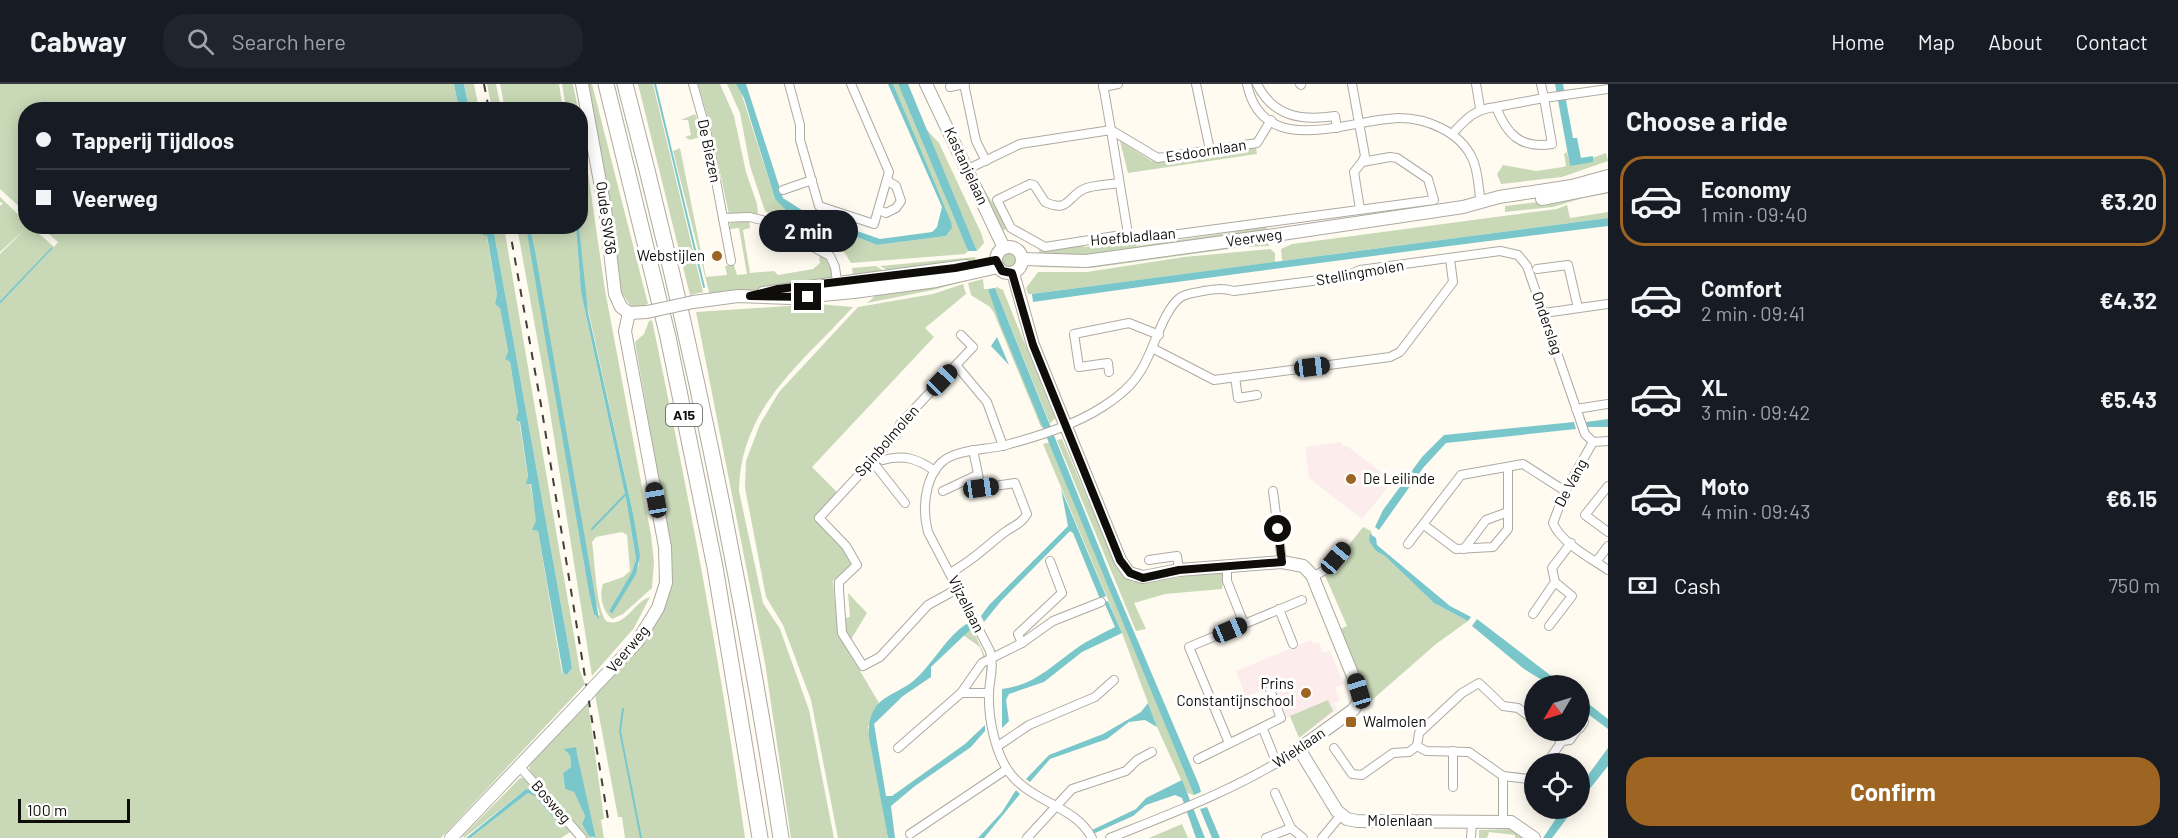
<!DOCTYPE html>
<meta charset="utf-8">
<style>
body{margin:0;font-family:Barlow,sans-serif;background:#20242c;color:#f1f3f6;height:100vh;display:flex;flex-direction:column;font-size:22px;white-space:nowrap}
*{box-sizing:border-box;margin:0}
p{font-size:20px;color:#9ea1a6}
.icon{flex:none;width:33px;height:33px;fill:none;stroke:currentColor;stroke-width:2;stroke-linecap:round;stroke-linejoin:round}
.map{position:relative;flex:1;overflow:hidden}
.side{display:flex;flex-direction:column;background:#171b24;width:570px}
.side>*{flex:none}
.top-card{position:absolute;left:18px;top:18px;width:570px;height:132px;border-radius:24px;box-shadow:0 3px 15px #0003;display:grid;align-content:center;height:132px;padding:0 18px;background:#171b24}
.needle{width:39px;rotate:232deg}
.tools{position:absolute;left:1524px;top:591px;display:grid;gap:12px}
.tools a{display:grid;place-items:center;width:66px;height:66px;border-radius:50%;background:#171b24;box-shadow:0 3px 15px #0003;font-size:30px}
.scale{position:absolute;left:18px;bottom:15px;width:112px;box-sizing:border-box;padding-left:6px;border:3px solid #0f0d0a;border-top:0;font-size:16px;line-height:21px;white-space:nowrap;color:#0f0d0a;-webkit-text-stroke:4px #fff;paint-order:stroke}
.end{position:absolute;width:27px;height:27px;margin:-14px;border:8px solid #0f0d0a;background:#fff;box-shadow:0 0 0 3px #fff}
.from{border-radius:50%}
.bubble{position:absolute;height:42px;border-radius:21px;background:#171b24;box-shadow:0 3px 15px #0003;font-size:20px;font-weight:700;line-height:42px;text-align:center}
.car{position:absolute;width:18px;height:36px;margin:-18px -9px;border-radius:8px;box-shadow:0 0 4px 2px #0007;background:linear-gradient(#222 24%,#8ab4d8 0 40%,#222 0 76%,#8ab4d8 0 86%,#222 0)}
.top-card b{display:flex;align-items:center;gap:21px;height:57px;font-size:22px}
.top-card b+b{border-top:2px solid #363941}
.top-card i{width:15px;height:15px;background:#f1f3f6}
ul{padding:0;list-style:none}
li{display:flex;align-items:center;gap:18px;height:90px;margin:0 12px 9px;padding:0 6px;border:3px solid transparent;border-radius:24px}
li div{flex:1}
li b{display:block;font-size:22px}
li em{font-style:normal;font-weight:700}
li.current{border-color:#9d6422}
li>.icon{width:54px;height:54px;stroke-width:1.5}
h2{padding:0 18px;font-size:27px;line-height:72px}
.pay{display:flex;align-items:center;gap:15px;height:66px;padding:0 18px;font-size:22px}
.pay p{margin-inline-start:auto}
.button{display:flex;gap:12px;margin-top:auto;padding:12px 18px}
.button a{flex:1;height:69px;border-radius:24px;background:#9d6422;color:#fff;font-size:24px;font-weight:700;line-height:69px;text-align:center}
header{display:flex;align-items:center;gap:36px;box-sizing:border-box;height:84px;padding:0 30px;background:#171b24;border-bottom:2px solid #363941}
header strong{font-size:28px}
nav{display:flex;gap:33px;margin-inline-start:auto;font-size:21px}
.search{width:420px;height:54px;background:#20242c;display:flex;align-items:center;gap:15px;box-sizing:border-box;padding:0 21px;border-radius:24px;color:#9ea1a6;font-size:22px}
main{display:flex;flex:1;min-height:0}
.map>svg:first-child{display:block}
.education{fill:#fdecec}
.green{fill:#c9d9b7}
.water{fill:#7ac7cb}
.lines{fill:none;stroke-linecap:round;stroke-linejoin:round}
.stream{stroke:#7ac7cb;stroke-width:2}
.street-casing{stroke:#aeaaa2;stroke-width:10}
.secondary-casing{stroke:#aeaaa2;stroke-width:14}
.highway-casing{stroke:#aeaaa2;stroke-width:17}
.street{stroke:#fff;stroke-width:8}
.secondary{stroke:#fff;stroke-width:12}
.highway{stroke:#fff;stroke-width:15}
.rail{stroke:#403e39;stroke-width:2;stroke-dasharray:8 8;stroke-linecap:butt}
.secondary-bridge-casing{stroke:#aeaaa2;stroke-width:14;stroke-linecap:butt}
.secondary-bridge{stroke:#fff;stroke-width:12}
.route{stroke:#0f0d0a;stroke-width:8}
.poi-dot{fill:#9d6422;stroke:#fff;stroke-width:2}
.labels{text-anchor:middle;stroke-width:6;stroke-linejoin:round;paint-order:stroke}
.shield{fill:#fff;stroke:#575654;stroke-width:1.5}
.shield-label{font-size:14px;font-weight:bold;fill:#0f0d0a}
.street-label{font-size:15px;fill:#0f0d0a;stroke:#fff}
.poi-label{font-size:15px;fill:#0f0d0a;stroke:#fff;text-anchor:end}
</style>
<header>
<strong>Cabway</strong>
<div class="search"><svg class="icon" aria-label="search" viewBox="0 0 24 24"><circle cx="10" cy="10" r="6"/><path d="M15 15l6 6"/></svg>Search here</div>
<nav><a>Home</a><a>Map</a><a>About</a><a>Contact</a></nav>
</header>
<main>
<div class="map">
<svg width="1608" height="754" viewBox="0 0 1608 754">
<rect width="100%" height="100%" fill="#fffbf1"/>
<g class="education">
<path d="M1341,358l1,4h5l46,35 -31,38 -53,-41 -4,-31z"/>
<path d="M1311,556l2,4 6,-2 4,11 7,-2 14,33 -9,4 5,13 -6,2 3,7 -38,28 -9,-21 -5,1 -12,-31 -27,10 -10,-26z"/>
</g>
<g class="green">
<path d="M0,0h454l5,25 -433,1 -1,102 -25,-23z"/>
<path d="M464,0h10l5,25h-10z"/>
<path d="M487,0h9l5,25h-9z"/>
<path d="M500,0h59l4,25h-58z"/>
<path d="M562,0h11l5,25h-12z"/>
<path d="M587,0h5l56,220 -3,1 1,4 -14,-1 -11,-16 -4,-39z"/>
<path d="M638,0h15l50,208 -13,3z"/>
<path d="M698,0h22l14,32 12,56 11,32 1,10 -29,1 -19,-90z"/>
<path d="M727,0h9l4,5 35,110 29,19 73,27 69,-9 6,-8 -59,-144h5l70,167 -3,3 -114,9 -6,-10 -80,-42 -15,-45 -10,-53z"/>
<path d="M695,30l8,19 -3,4 -10,3 -5,-3 6,-2 -3,-15h-7z"/>
<path d="M581,40l24,166 46,245 3,27 -2,26 -29,26 -11,5c-10,-8 -13,-24 -9,-35l20,-7 7,-6 -3,-36 -5,-3 -26,5 -4,5c3,19 4,65 14,79 19,8 28,-20 44,-24l-16,31 -42,48 -46,-289 -29,-160h9l5,25 58,341 7,24 4,-2 -7,-22 -63,-366h46l5,65 45,207 10,60 -4,13 -23,39 3,3 27,-49 -6,-52 -49,-222 -5,-64z"/>
<path d="M926,45l13,14 43,92 2,8 -7,8z"/>
<path d="M1120,57l32,20 59,-8 44,-10 2,11 -129,19z"/>
<path d="M680,64l26,129 21,-2 -2,-9 9,-1 3,10 10,-1 -8,-46 -9,1v-6l19,-2 1,7 -7,2 7,43 24,-2 4,4 35,-6 7,-6 -1,-6 3,-2 9,11 2,13 -123,17 -37,-145z"/>
<path d="M1567,68l3,14 36,-13 2,8 -46,16 -61,7 -4,-10 6,-9 33,6 27,-4 3,-1 -2,-12z"/>
<path d="M977,92c9,19 21,33 31,52l-6,3 -27,-54z"/>
<path d="M1593,111l-40,12 -48,5v-6z"/>
<path d="M0,113l25,24 1,5 6,1 22,20 4,-5 -17,-15h444l12,67 -2,10 5,3 8,44 -3,8 5,3 18,115 -1,7 3,-1 7,39 -4,8 5,1 24,142 5,2 5,-7 -2,-13 -77,-428h11l76,444 5,13 -144,154h-441v-534l53,-56 -53,53v-47l25,-25 -25,23v-46l3,-3 -3,-1z"/>
<path d="M1567,121l3,13 38,-6v6l-326,43 -1,-12 11,-5 265,-35z"/>
<path d="M1266,140l1,7 -179,26 -49,-4 1,-6 41,-2 4,2 31,-4 10,-5 11,8 123,-18z"/>
<path d="M1268,158l1,4 -25,1 -153,21 -52,-1v-2z"/>
<path d="M1270,165l5,4v9l-243,32h-4l-2,-6 12,-16h49l97,-15z"/>
<circle cx="1009" cy="176" r="8"/>
<path d="M975,173l1,4 -84,12 -12,-7z"/>
<path d="M876,182l12,8 -35,3 -1,-9z"/>
<path d="M983,192l-50,14 -66,13 15,-13z"/>
<path d="M983,195l1,10h4l56,137 -3,1 -47,-114 -4,-6 -19,-12 -3,-12z"/>
<path d="M963,200l3,10 -41,34 9,9 -122,130 27,27 -23,23 29,32 8,14 -20,18 4,41 6,20 36,61 -11,24 20,111h-50l-27,-138 -28,-75 -17,-28 -21,-109 1,-27 14,-37 19,-32 79,-85 75,-13z"/>
<path d="M997,203l6,3 52,128 -5,6 -55,-136z"/>
<path d="M818,220l35,3c-52,57 -113,101 -114,184l24,112 17,26 29,81 25,128h-43l-26,-175 -69,-351z"/>
<path d="M652,236c36,172 69,344 93,518h-120l-3,-21h-4l-22,-117 -1,-6 58,-66 18,-48 -2,-41 -34,-197 9,-8 5,-13z"/>
<path d="M1062,355l53,124c5,6 10,14 16,18 6,3 77,-8 90,-9l3,2 -2,15 -57,5 -31,9 12,26 -10,2 -79,-191z"/>
<path d="M1050,358l144,353 -7,-2 -30,-66 -35,-94 -79,-189z"/>
<path d="M1363,443l8,4 5,20 9,5 49,47 34,18 -32,23 -72,63 2,-15 -26,-63 7,-3 -23,-53 6,-3 5,4 15,-19 -5,-5z"/>
<path d="M848,509l19,20 -17,28 -4,-7 -2,-16 6,-1z"/>
<path d="M972,544l15,32 -6,-2 2,-2 -3,-9 -17,-12z"/>
<path d="M1328,616l5,11 -34,27 -9,-22z"/>
<path d="M588,618l16,117 -3,1 3,18h-8l-21,-91 -5,8 1,12 -8,6 2,16 9,3 11,24 -3,8 10,14h-8l-55,-66 1,-10z"/>
<path d="M520,694h5l54,60h-4l-5,-6 -9,6h-91l58,-45h4l28,25 -27,-28 -7,-1 -62,49 -1,-2z"/>
<path d="M1182,740l6,14h-39z"/>
<path d="M1511,745l13,9h-9v-3l-26,-3 -2,6h-8v-8z"/>
</g>
<g class="water">
<path d="M454,0h10l5,25h-10z"/>
<path d="M736,0h10l37,114 25,16 72,25 52,-7 5,-5 5,-20 -54,-123h5l58,138 1,6 -6,8 -69,9 -91,-35 -11,-11 -31,-101z"/>
<path d="M898,0h10l69,167h-9z"/>
<path d="M1555,0h8l10,54h4l4,20 12,-2v6l-23,4z"/>
<path d="M1608,134v8c-192,24 -383,49 -575,76l-1,-8z"/>
<path d="M485,143h8l77,428 2,13 -5,7 -4,-2 -25,-142 -6,-1 4,-9 -5,-37h-5l2,-8 -8,-54 -4,-2 2,-8 -8,-50 -5,-3 3,-8 -8,-43 -5,-4 2,-10 -10,-58 -4,-1z"/>
<path d="M526,143h4l5,24 64,368 -5,-5 -5,-21z"/>
<path d="M576,143h3l9,85 45,201 7,43 -4,18 -24,40 -3,-3 23,-39 4,-13 -10,-60 -45,-207z"/>
<path d="M52,163l1,1 -53,56v-3z"/>
<path d="M995,204l117,292 87,205 2,7 -7,3 -194,-471 -12,-35z"/>
<path d="M997,253l12,28 -18,-19z"/>
<path d="M1608,335v8h-21l-1,-5z"/>
<path d="M1574,338l2,7 -130,14 -23,25 -44,62 -4,-3 8,-17 39,-53 22,-22z"/>
<path d="M1061,405l45,107 -6,3 -27,-66 -3,-2 -69,70 -17,21 -3,-6 8,-11 79,-79z"/>
<path d="M1370,450l6,4 1,7 73,61 21,11 -3,4 -34,-18 -49,-47 -9,-5 -7,-10z"/>
<path d="M1108,517l14,32 -40,19 -38,30 -35,12 -3,6 3,21 -7,7v-39c33,-4 49,-23 75,-41 11,-8 25,-14 38,-21l-11,-25z"/>
<path d="M1477,535l86,66h1h-14l-26,-16 -52,-43z"/>
<path d="M968,539l3,6 -40,38v10l-28,19 -29,28 12,72h6l73,-52 20,-19v6l-14,16 -56,39 -24,20 4,32h-7l-19,-101c-1,-11 1,-23 8,-32 9,-10 25,-15 35,-23 21,-17 33,-45 56,-59z"/>
<path d="M1580,613l28,22v10l-28,-21z"/>
<path d="M1148,619l9,24 -12,-7 -16,2 -22,17 -57,20 -20,23 -4,-3 23,-24 54,-21 38,-22z"/>
<path d="M576,663l1,7 19,84 -7,-2 -7,-12 3,-8 -11,-24 -9,-3 -2,-16 8,-6 -1,-12 -6,-6z"/>
<path d="M1608,664v18l-28,35v-15z"/>
<path d="M1182,696l23,58h-9l-14,-40 -7,-3 -29,10 -13,11 -40,18 -3,-3 46,-22 10,-11z"/>
<path d="M526,705l7,1 29,31 -3,3 -24,-28 -7,-3 -58,45h-4z"/>
<path d="M1016,706l4,4 -36,44h-6l24,-26z"/>
<path d="M1207,723l13,31h-8l-12,-29z"/>
<path d="M1563,724l11,1 -22,29h-9z"/>
</g>
<g class="lines">
<g class="stream">
<path d="M655,0l49,203"/>
<path d="M592,445l34,-35"/>
<path d="M623,625l-3,22 21,107"/>
</g>
<defs>
<g id="street">
<path d="M693,0l15,54 23,123"/>
<path d="M789,0l11,41v15l19,66 55,18 15,-52 -38,-88"/>
<path d="M964,0l12,57 10,20"/>
<path d="M1103,0l8,46 47,28 99,-15 14,-23"/>
<path d="M1196,0l14,66"/>
<path d="M1247,0c16,77 103,35 152,34 28,0 61,14 73,40 7,13 6,31 9,45"/>
<path d="M1257,0c16,33 45,37 78,32l2,12"/>
<path d="M1300,0l1,1"/>
<path d="M1352,0l13,72 -3,6"/>
<path d="M1476,0l4,24"/>
<path d="M1541,0l3,14 64,-9"/>
<path d="M950,3l15,-3"/>
<path d="M1103,3l15,-3"/>
<path d="M1452,50c14,-15 22,-25 44,-27 11,28 25,42 56,37l-8,-46 -48,9"/>
<path d="M968,85l52,-25 91,-14 17,104"/>
<path d="M1119,99c-11,2 -26,2 -35,6 -17,8 -15,24 -39,13l-11,-17 -4,-1 -33,16 14,28 34,19 83,-13 6,6 300,-40 -6,-21 -31,-21 -7,-1 -28,5 -8,10 6,37"/>
<path d="M783,106l29,-10"/>
<path d="M879,126l7,3 10,-5 5,-7 -5,-15 -8,-5"/>
<path d="M723,134l26,-1 13,3 68,36 5,11 3,21"/>
<path d="M1537,185l31,-4 10,43"/>
<path d="M1544,229l64,-9"/>
<path d="M1154,265l60,31 176,-23 10,-5 53,-70 -3,-23"/>
<path d="M956,281l31,37 16,44"/>
<path d="M1109,288l-1,-9 -29,4 -5,-33 55,-11 30,12"/>
<path d="M1235,293l3,21 19,-3"/>
<path d="M1576,325l32,-5"/>
<path d="M1593,358l-28,49 -12,32c8,20 38,35 55,47"/>
<path d="M878,371l5,5c21,-6 35,-1 52,11"/>
<path d="M872,377l33,42"/>
<path d="M1608,402l-23,29 23,17"/>
<path d="M943,407l34,-16"/>
<path d="M1273,407l9,71"/>
<path d="M1424,441l32,24 37,-2 15,-18v-62"/>
<path d="M1408,460l53,-69 62,-11 42,27"/>
<path d="M1464,465l22,-29 22,-8"/>
<path d="M1149,476l28,-4 2,14"/>
<path d="M1596,478l12,-16"/>
<path d="M1227,483v14l17,43"/>
<path d="M950,489c24,-13 35,-26 55,-41 10,-7 16,-8 22,-18l-12,-31 -34,5 -8,-38"/>
<path d="M1313,493l15,-9 16,-20"/>
<path d="M959,504l-31,17 -48,52 -17,9 -21,-33 -3,-43v-8l18,-17 -11,-19 -27,-28 78,-84 3,-10 73,-77 -12,-12"/>
<path d="M1279,525l14,35"/>
<path d="M1533,530l22,-32 -3,-14 19,-25"/>
<path d="M1549,542l23,-30 -17,-14"/>
<path d="M1022,559l-4,-9 44,-41 -12,-32"/>
<path d="M961,609l21,-30 40,-20 31,-22 48,-19"/>
<path d="M1580,644l4,-6"/>
<path d="M1263,645l14,35"/>
<path d="M1562,657l8,-1 7,-10"/>
<path d="M1229,659l-40,-96 113,-47"/>
<path d="M998,662l31,-21 66,-28 19,-17"/>
<path d="M1417,662l9,5 43,1 34,24 26,3 5,-2"/>
<path d="M898,664l63,-55h28"/>
<path d="M1334,664l18,26 10,1 31,-22 16,-1 8,-6 2,-13 43,-40 17,-10 24,23 15,2 16,12"/>
<path d="M1198,675l83,-41 -11,-28"/>
<path d="M1546,680l16,-23 -14,-11"/>
<path d="M520,683l62,71"/>
<path d="M1453,703v-36"/>
<path d="M1275,709l16,35 12,10"/>
<path d="M1503,737v-45"/>
<path d="M910,750l97,-65"/>
<path d="M1027,754l45,-49 54,-18 11,-11 15,-8"/>
<path d="M1092,754c-18,-34 -64,-36 -85,-69 -13,-21 -19,-53 -18,-77 1,-14 5,-26 1,-41l-62,-119c-7,-26 -3,-69 29,-78 16,-5 33,-5 49,-9 33,-9 69,-20 98,-39 14,-9 27,-19 36,-34 13,-19 23,-63 41,-75 6,-4 15,-4 22,-6 12,-2 19,-3 31,0l109,-14 17,-7 140,-19 18,4 9,11 58,168 8,8 15,-1"/>
<path d="M1110,754c65,-26 130,-50 189,-89"/>
<path d="M1266,754l25,-10"/>
<path d="M1322,754l19,-23"/>
<path d="M1471,754l1,-16"/>
</g>
<g id="secondary">
<path d="M582,0l23,125 10,85 6,13 8,6 18,-1"/>
<path d="M926,0l78,164"/>
<path d="M1542,115l66,-13"/>
<circle cx="1009" cy="176" r="13"/>
<path d="M1023,175l63,2 189,-26 188,-28 36,-10 73,-11 36,-10"/>
<path d="M1013,189l20,72 87,215 9,13 14,4 36,-7 103,-8 21,4 9,9 47,116 -1,12 -5,7 -54,39 38,62 10,8 10,2 154,1 23,16"/>
<path d="M763,209l203,-27"/>
<path d="M693,218l45,-6 52,2 64,-6 82,-11 62,-14"/>
<path d="M594,603l43,-45 21,-34 8,-25 -1,-36 -40,-216 4,-18"/>
<path d="M451,754l136,-143"/>
</g>
<g id="highway">
<path d="M606,0l62,253 47,230 45,271"/>
<path d="M625,0c65,248 117,500 156,754"/>
</g>
</defs>
<use href="#street" class="street-casing"/>
<use href="#secondary" class="secondary-casing"/>
<use href="#highway" class="highway-casing"/>
<use href="#street" class="street"/>
<use href="#secondary" class="secondary"/>
<use href="#highway" class="highway"/>
<g class="rail">
<path d="M484,0l5,26"/>
<path d="M509,142l32,179 67,414"/>
</g>
<defs>
<g id="secondary-bridge">
<path d="M647,228l46,-10"/>
<path d="M587,611l7,-8"/>
</g>
</defs>
<use href="#secondary-bridge" class="secondary-bridge-casing"/>
<use href="#secondary-bridge" class="secondary-bridge"/>
</g>
<g class="lines">
<path class="route" d="M808,213l-58,-1 28,-7 177,-21 41,-8 6,11 10,2 21,72 87,215 10,13 13,5 36,-8 103,-8 -4,-33"/>
</g>
<g class="poi-dot">
<circle cx="717" cy="172" r="6"/>
<circle cx="1351" cy="395" r="6"/>
<circle cx="1306" cy="609" r="6"/>
<rect x="1345" y="632" width="12" height="12" rx="3"/>
</g>
<g class="labels">
<rect class="shield" x="666" y="320" width="36" height="22" rx="4.5"/>
<g class="shield-label">
<text x="684" y="336">A15</text>
</g>
<g class="street-label">
<text transform="translate(709 67) rotate(78)" y="5">De Biezen</text>
<text transform="translate(1206 67) rotate(-9)" y="5">Esdoornlaan</text>
<text transform="translate(966 82) rotate(65)" y="5">Kastanjelaan</text>
<text transform="translate(606 134) rotate(82)" y="5">Oude SW36</text>
<text transform="translate(1133 153) rotate(-5)" y="5">Hoefbladlaan</text>
<text transform="translate(1254 154) rotate(-8)" y="5">Veerweg</text>
<text transform="translate(1360 189) rotate(-10)" y="5">Stellingmolen</text>
<text transform="translate(1547 239) rotate(71)" y="5">Onderslag</text>
<text transform="translate(887 357) rotate(-49)" y="5">Spinbolmolen</text>
<text transform="translate(1571 399) rotate(-62)" y="5">De Vang</text>
<text transform="translate(966 520) rotate(63)" y="5">Vijzellaan</text>
<text transform="translate(628 565) rotate(-50)" y="5">Veerweg</text>
<text transform="translate(1299 664) rotate(-34)" y="5">Wieklaan</text>
<text transform="translate(551 718) rotate(49)" y="5">Bosweg</text>
<text x="1400" y="742">Molenlaan</text>
</g>
<g class="poi-label">
<text x="705" y="177">Webstijlen</text>
<text x="1363" y="400" text-anchor="start">De Leilinde</text>
<text x="1294" y="605">Prins<tspan x="1294" dy="17">Constantijnschool</tspan></text>
<text x="1363" y="643" text-anchor="start">Walmolen</text>
</g>
</g>
</svg>
<div class="tools">
<a><svg class="needle" viewBox="-14 -14 28 28"><path d="M0-13l5 13h-10z" fill="#e53935"/><path d="M0 13l5-13h-10z" fill="#9ea1a6"/></svg></a>
<a><svg class="icon" aria-label="locate" viewBox="0 0 24 24"><circle cx="12" cy="12" r="6"/><path d="M12 2v4M12 18v4M2 12h4M18 12h4"/></svg></a>
</div>
<div class="scale">100 m</div>
<i class="end from" style="left:1278px;top:445px"></i>
<i class="end" style="left:808px;top:213px"></i>
<div class="bubble" style="left:759px;top:126px;width:99px">2 min</div>
<i class="car" style="left:1312px;top:283px;rotate:83deg"></i>
<i class="car" style="left:942px;top:296px;rotate:44deg"></i>
<i class="car" style="left:981px;top:404px;rotate:82deg"></i>
<i class="car" style="left:656px;top:416px;rotate:350deg"></i>
<i class="car" style="left:1336px;top:474px;rotate:40deg"></i>
<i class="car" style="left:1230px;top:546px;rotate:67deg"></i>
<i class="car" style="left:1359px;top:607px;rotate:343deg"></i>
<div class="top-card">
<b><i class="from"></i>Tapperij Tijdloos</b>
<b><i></i>Veerweg</b>
</div>
</div>
<section class="side">
<h2>Choose a ride</h2>
<ul>
<li class="current"><svg class="icon" aria-label="car" viewBox="0 0 24 24"><path d="M5 17H2v-5l4-1 3-4h7l3 4 3 1v5h-3M9 17h6M6 11h13"/><circle cx="7" cy="17" r="2"/><circle cx="17" cy="17" r="2"/></svg><div><b>Economy</b><p>1 min · 09:40</p></div><em>€3.20</em></li>
<li><svg class="icon" aria-label="car" viewBox="0 0 24 24"><path d="M5 17H2v-5l4-1 3-4h7l3 4 3 1v5h-3M9 17h6M6 11h13"/><circle cx="7" cy="17" r="2"/><circle cx="17" cy="17" r="2"/></svg><div><b>Comfort</b><p>2 min · 09:41</p></div><em>€4.32</em></li>
<li><svg class="icon" aria-label="car" viewBox="0 0 24 24"><path d="M5 17H2v-5l4-1 3-4h7l3 4 3 1v5h-3M9 17h6M6 11h13"/><circle cx="7" cy="17" r="2"/><circle cx="17" cy="17" r="2"/></svg><div><b>XL</b><p>3 min · 09:42</p></div><em>€5.43</em></li>
<li><svg class="icon" aria-label="car" viewBox="0 0 24 24"><path d="M5 17H2v-5l4-1 3-4h7l3 4 3 1v5h-3M9 17h6M6 11h13"/><circle cx="7" cy="17" r="2"/><circle cx="17" cy="17" r="2"/></svg><div><b>Moto</b><p>4 min · 09:43</p></div><em>€6.15</em></li>
</ul>
<div class="pay"><svg class="icon" aria-label="cash" viewBox="0 0 24 24"><path d="M3 7h18v10H3z"/><circle cx="12" cy="12" r="2"/></svg>Cash<p>750 m</p></div>
<div class="button"><a>Confirm</a></div>
</section>
</main>
